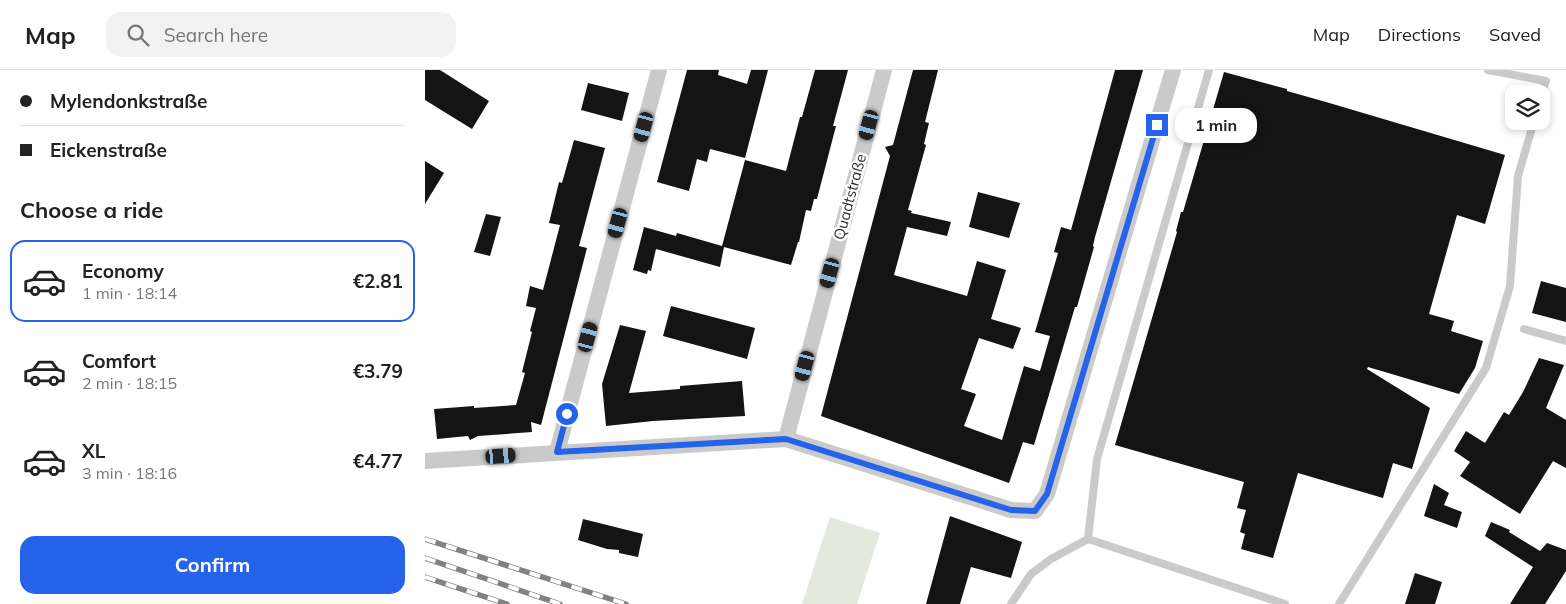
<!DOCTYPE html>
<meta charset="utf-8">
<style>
body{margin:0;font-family:Mulish,sans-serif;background:#f2f2f2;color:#222;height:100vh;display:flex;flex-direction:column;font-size:19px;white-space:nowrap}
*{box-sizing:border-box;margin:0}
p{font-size:16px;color:#767676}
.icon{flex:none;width:28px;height:28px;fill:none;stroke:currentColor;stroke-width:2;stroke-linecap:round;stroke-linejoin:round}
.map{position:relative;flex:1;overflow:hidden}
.details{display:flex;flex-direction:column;background:#fff;width:425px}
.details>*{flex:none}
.top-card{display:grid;align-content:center;height:110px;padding:0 20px;background:#fff}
.buttons{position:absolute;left:1080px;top:15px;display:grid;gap:10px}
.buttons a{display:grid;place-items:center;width:45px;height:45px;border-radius:10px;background:#fff;box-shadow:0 2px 8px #0003;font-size:25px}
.end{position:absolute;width:22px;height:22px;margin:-11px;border:6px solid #2563eb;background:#fff;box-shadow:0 0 0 2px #fff}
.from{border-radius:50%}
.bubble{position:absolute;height:35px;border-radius:15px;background:#fff;box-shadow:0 2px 8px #0003;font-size:16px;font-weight:700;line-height:35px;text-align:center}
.car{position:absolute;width:15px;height:30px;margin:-15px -8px;border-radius:6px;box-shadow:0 0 4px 1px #0007;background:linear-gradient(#222 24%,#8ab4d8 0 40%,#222 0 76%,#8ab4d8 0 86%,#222 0)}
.top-card b{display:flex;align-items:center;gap:18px;height:48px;font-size:19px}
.top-card b+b{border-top:1px solid #e0e0e0}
.top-card i{width:12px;height:12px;background:#222}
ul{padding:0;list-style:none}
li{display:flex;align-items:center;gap:15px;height:82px;margin:0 10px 8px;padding:0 10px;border:2px solid transparent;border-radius:15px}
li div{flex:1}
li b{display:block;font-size:19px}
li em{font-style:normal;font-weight:700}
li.active{border-color:#2563eb}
li>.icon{width:45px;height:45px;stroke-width:1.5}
h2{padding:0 20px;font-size:22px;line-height:60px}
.action{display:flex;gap:10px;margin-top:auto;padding:10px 20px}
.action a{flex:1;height:58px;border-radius:15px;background:#2563eb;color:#fff;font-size:20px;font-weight:700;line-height:58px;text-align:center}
header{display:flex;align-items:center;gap:30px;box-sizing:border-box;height:70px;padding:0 25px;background:#fff;border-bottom:1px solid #e0e0e0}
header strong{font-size:24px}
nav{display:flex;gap:28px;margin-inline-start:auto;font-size:18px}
.search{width:350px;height:45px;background:#f2f2f2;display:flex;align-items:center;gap:12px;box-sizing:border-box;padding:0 18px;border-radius:15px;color:#767676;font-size:19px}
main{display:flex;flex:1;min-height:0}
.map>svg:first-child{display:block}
.pitch{fill:#e3e9db}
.building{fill:#141414}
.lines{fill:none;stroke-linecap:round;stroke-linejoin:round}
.service{stroke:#cacaca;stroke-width:8}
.minor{stroke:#cacaca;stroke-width:16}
.rail-casing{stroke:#828282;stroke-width:5.5}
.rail{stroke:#fff;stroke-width:4;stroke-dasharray:11;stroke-linecap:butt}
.route{stroke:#2563eb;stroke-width:6}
.labels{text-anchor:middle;stroke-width:5;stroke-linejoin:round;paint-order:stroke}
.street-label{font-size:15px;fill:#2d2d2d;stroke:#fff}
</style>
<header>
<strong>Map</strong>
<div class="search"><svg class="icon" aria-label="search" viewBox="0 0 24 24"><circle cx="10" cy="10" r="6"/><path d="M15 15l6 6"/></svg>Search here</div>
<nav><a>Map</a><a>Directions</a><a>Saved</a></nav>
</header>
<main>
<section class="details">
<div class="top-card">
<b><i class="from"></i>Mylendonkstraße</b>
<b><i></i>Eickenstraße</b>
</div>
<h2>Choose a ride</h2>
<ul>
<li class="active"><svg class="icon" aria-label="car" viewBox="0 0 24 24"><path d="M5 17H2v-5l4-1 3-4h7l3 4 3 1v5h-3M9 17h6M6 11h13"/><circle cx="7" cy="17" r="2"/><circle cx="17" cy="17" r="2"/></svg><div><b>Economy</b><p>1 min · 18:14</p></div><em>€2.81</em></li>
<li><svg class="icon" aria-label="car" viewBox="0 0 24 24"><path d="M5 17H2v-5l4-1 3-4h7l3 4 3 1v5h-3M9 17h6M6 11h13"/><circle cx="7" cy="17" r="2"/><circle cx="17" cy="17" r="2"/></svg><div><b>Comfort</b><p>2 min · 18:15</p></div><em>€3.79</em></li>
<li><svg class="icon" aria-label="car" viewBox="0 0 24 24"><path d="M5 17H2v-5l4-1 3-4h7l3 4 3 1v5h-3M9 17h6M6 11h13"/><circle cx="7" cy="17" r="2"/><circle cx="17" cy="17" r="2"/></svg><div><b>XL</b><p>3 min · 18:16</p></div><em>€4.77</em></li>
</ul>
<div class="action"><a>Confirm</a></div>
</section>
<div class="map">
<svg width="1141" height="534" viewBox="0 0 1141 534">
<rect width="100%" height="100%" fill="#fff"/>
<path class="pitch" d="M405,447l50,16 -23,71h-55z"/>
<g class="building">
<path d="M0,0h15l49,31 -17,28 -47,-29z"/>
<path d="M262,0h32l-1,5 29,9 4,-14h17l-23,88 -35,-9 -3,13 -10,-3 -8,32 -32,-9z"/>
<path d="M390,0h33l-15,56h3l-19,73h-3l-3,12 -5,-1 -7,32h-1l-7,23 -67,-18 -4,20 -64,-18 -5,22 -3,-1 -1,4 -14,-4 11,-43 32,9 1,-3 45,13 23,-86 41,11 14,-54h2z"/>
<path d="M488,0h25l-13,52 4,1 -5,21 2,1 -18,65 4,1 -1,2 40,9 -4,14 -40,-9 -13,48 73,21 10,-35 29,9 -15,49 30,9 -8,21 -34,-11 -18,51 15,5 -12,32 38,14 22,-74 16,5 10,-35 -15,-4 23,-79 -4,-1 7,-25 10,3 44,-160h28l-48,167 -2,9 1,1 -17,60h-2l-41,138 -11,-3 -14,41 -188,-67 69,-260 -5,-9 8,-2z"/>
<path d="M799,2l63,17v2l39,11 179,53 -20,69 -28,-9 -28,99 25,7 -3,10 32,10 -8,27 -16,26 -91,-27 -1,2 63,39 -18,61 -19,-6 -10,35 -85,-25 -25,85 -32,-9 4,-15 -5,-2 6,-22 -9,-2 7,-26 -129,-37 62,-213 -1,-1 5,-19h2z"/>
<path d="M163,13l41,10 -7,28 -41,-11z"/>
<path d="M149,70l31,8 -26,98 8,2 -46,177 -10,-3 1,10 -54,4 -8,4 -2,-4 -31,3 -3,-30 40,-3v2l42,-3 9,-32 -3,-1 10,-40 -2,-1 6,-23 -10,-2 4,-20 13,4 17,-65 -11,-2 10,-41 3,1z"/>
<path d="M0,91l19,12 -19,31z"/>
<path d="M553,122l42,11 -11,35 -40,-11z"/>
<path d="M61,144l15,3 -11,39 -16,-4z"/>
<path d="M1116,211l25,7v34l-34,-9z"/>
<path d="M246,236l84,22 -8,31 -84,-23z"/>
<path d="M195,255l26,6 -17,62 51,-4v-3l62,-5 3,35 -92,5 -47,5 -4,-42z"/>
<path d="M1114,288l25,7 -18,43 20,12v48l-13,-7 -33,53 -60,-38 10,-14 -16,-11 12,-20 19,12 19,-31 5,3 14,-23z"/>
<path d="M1009,414l15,9 -5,12 18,7 -5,16 -33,-12z"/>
<path d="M525,446l72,26 -11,36 -40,-11 -11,37h-34z"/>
<path d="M158,449l60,15 -5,23 -19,-4v-3l-12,-1 -29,-9z"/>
<path d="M1066,452l19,8 -1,2 31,19 7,-8 19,7v21l-21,33h-35l23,-37 -48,-31z"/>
<path d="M990,503l27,9 -7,22h-30z"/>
</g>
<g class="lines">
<g class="service">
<path d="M784,0l-112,389 -9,80 197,65"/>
<path d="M1063,0l58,11 -5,14"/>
<path d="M1099,259l42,12"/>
<path d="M586,534l20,-30 20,-15 37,-20"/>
<path d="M914,534l147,-236 24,-82 8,-110 16,-55"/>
</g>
<g class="minor">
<path d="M361,369l98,-369"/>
<path d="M132,382l102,-382"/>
<path d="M0,391l361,-22 225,71 24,1 12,-17 126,-424"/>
</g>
<defs>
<g id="rail">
<path d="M0,469l201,65"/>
<path d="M0,488l135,46"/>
<path d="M0,507l82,27"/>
</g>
</defs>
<use href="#rail" class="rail-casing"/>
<use href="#rail" class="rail"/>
</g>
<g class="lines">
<path class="route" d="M142,344l-10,38 229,-13 225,71 24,1 12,-17 110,-369"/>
</g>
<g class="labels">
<g class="street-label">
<text transform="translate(425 127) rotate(-75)" y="5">Quadtstraße</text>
</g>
</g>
</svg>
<div class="buttons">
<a><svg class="icon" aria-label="layers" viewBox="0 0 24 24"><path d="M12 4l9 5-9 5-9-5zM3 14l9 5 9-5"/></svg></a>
</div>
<i class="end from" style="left:142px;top:344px"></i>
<i class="end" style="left:732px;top:55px"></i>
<div class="bubble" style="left:750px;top:38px;width:82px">1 min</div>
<i class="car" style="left:444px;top:55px;rotate:195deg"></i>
<i class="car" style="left:219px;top:57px;rotate:195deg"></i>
<i class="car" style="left:193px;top:153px;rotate:195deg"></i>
<i class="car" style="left:405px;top:203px;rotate:195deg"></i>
<i class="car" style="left:163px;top:267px;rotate:15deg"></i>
<i class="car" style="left:380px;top:296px;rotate:195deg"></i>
<i class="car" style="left:76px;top:386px;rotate:86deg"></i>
</div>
</main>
